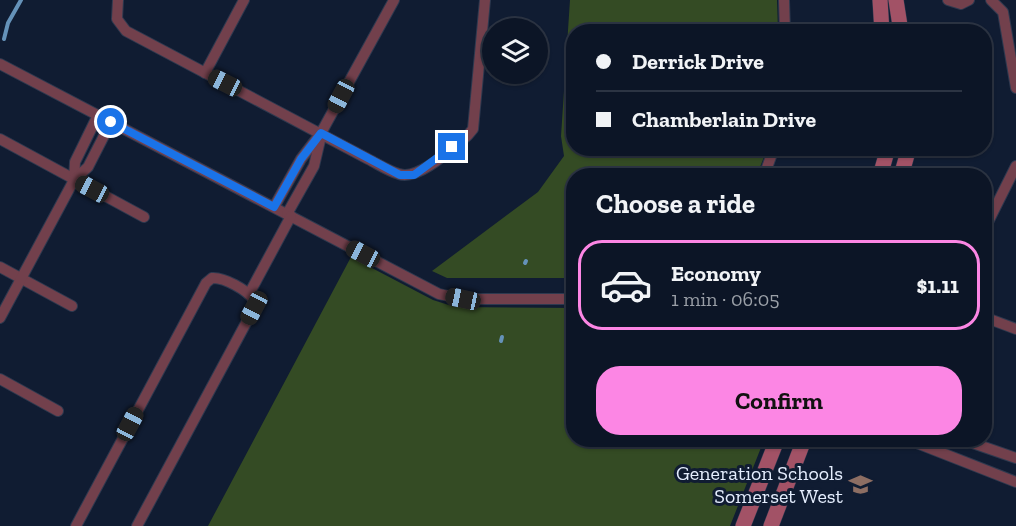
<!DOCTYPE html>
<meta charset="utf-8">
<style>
body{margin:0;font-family:"Zilla Slab",serif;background:#1a2232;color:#f1f3f6;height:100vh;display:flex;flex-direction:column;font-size:22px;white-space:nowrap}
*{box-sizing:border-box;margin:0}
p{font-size:20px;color:#9a9fa7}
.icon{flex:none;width:33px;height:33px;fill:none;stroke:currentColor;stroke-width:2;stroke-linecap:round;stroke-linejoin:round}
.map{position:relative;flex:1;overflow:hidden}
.side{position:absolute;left:566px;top:168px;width:426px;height:279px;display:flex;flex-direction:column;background:#0c1526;border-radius:24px;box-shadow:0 2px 4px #0004,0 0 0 2px #2c3443}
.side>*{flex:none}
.guide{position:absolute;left:566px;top:24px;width:426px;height:132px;border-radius:24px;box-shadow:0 2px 4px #0004,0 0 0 2px #2c3443;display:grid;align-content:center;height:132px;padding:0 30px;background:#0c1526}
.controls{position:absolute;left:482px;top:18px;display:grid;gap:12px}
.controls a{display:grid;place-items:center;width:66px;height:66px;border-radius:50%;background:#0c1526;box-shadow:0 2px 4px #0004,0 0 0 2px #2c3443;font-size:30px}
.end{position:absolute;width:27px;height:27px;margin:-14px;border:8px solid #1a73e8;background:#fff;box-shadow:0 0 0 3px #fff}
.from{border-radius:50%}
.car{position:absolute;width:18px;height:36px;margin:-18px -9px;border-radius:8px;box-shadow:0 0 4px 2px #0007;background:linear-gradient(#222 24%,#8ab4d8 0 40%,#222 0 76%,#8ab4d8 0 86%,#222 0)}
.guide b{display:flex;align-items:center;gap:21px;height:57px;font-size:22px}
.guide b+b{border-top:2px solid #2c3443}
.guide i{width:15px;height:15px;background:#f1f3f6}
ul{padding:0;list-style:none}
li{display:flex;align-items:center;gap:18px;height:90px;margin:0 12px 9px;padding:0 18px;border:3px solid transparent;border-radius:24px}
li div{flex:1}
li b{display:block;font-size:22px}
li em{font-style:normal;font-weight:800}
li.current{border-color:#fc86e4}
li>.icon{width:54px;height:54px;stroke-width:1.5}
h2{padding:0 30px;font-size:27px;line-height:72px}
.primary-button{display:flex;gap:12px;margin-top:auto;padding:12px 30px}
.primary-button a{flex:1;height:69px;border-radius:24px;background:#fc86e4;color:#111;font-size:24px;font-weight:800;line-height:69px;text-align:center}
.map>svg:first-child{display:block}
.green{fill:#344b24}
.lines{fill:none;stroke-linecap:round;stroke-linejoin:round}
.stream{stroke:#6592b9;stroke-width:4}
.street-casing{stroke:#2e394f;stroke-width:12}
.secondary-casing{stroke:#2e394f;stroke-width:16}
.street{stroke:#72404c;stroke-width:10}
.secondary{stroke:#a25266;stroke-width:15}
.route{stroke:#1a73e8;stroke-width:8}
.labels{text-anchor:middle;stroke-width:6;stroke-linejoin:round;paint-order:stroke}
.poi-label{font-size:20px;fill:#e5eefe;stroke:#101c32;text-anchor:end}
</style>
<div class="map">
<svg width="1016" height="526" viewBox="0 0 1016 526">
<rect width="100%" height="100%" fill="#101c32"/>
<g class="green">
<path d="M570,0h207l1,31 -205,1v116l194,1 -10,26 -184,1v102h-126l-15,-7 106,-79 26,-36 -3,-20z"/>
<path d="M351,257l82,43 22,7 118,1v132h191l-34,86h-522z"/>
</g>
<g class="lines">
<g class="stream">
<path d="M4,39l4,-16 13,-23"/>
<path d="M525,263l1,-2"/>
<path d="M501,341l1,-4"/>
</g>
<defs>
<g id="street">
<path d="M118,0l-1,19 9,12 242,128c10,5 20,12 31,15 20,7 54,-27 69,-39l5,-6 12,-129"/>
<path d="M784,0l1,32"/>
<path d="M948,0l13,4 8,-4"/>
<path d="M991,0l12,12 13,76"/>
<path d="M0,64l439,230 24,5h110"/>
<path d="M205,73l39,-73"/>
<path d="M0,139l144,78"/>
<path d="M764,176l10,-28"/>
<path d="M74,180l1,-18 23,-47"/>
<path d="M274,207l27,-48 20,-26 73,-133"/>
<path d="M287,214l27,-48 7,-30"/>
<path d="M984,230l32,-64"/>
<path d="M0,267l72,39"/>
<path d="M249,294l42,-78"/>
<path d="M984,317l32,12"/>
<path d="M0,318l74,-138 14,-13 23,-45"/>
<path d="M0,379l58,32"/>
<path d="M909,440l107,42"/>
<path d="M964,440l52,18"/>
<path d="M76,526l130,-243 6,-5c12,-1 35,12 42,22v8l-117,218"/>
</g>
<g id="secondary">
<path d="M880,0l2,32"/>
<path d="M896,0l5,32"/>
<path d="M880,176l8,-28"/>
<path d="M901,176l8,-28"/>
<path d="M743,526l34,-86"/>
<path d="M771,526l33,-86"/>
</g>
</defs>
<use href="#street" class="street-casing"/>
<use href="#secondary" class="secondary-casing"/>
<use href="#street" class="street"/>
<use href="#secondary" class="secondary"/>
</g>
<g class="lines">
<path class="route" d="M111,122l163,85 27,-48 20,-26 79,42h14l38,-28"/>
</g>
<defs>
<symbol id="school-bare" viewBox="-9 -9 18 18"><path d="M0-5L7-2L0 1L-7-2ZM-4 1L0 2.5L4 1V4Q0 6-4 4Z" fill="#8d6e63" stroke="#101c32" stroke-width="2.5" paint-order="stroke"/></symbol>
</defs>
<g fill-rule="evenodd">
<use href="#school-bare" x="844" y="468" width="33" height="33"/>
</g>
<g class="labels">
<g class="poi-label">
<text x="843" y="480">Generation Schools<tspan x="843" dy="23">Somerset West</tspan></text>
</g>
</g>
</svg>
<div class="controls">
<a><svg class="icon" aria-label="layers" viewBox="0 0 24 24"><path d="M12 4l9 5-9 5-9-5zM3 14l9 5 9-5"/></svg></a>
</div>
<i class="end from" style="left:111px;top:122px"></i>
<i class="end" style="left:452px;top:147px"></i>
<i class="car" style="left:225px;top:83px;rotate:297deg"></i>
<i class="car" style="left:341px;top:96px;rotate:208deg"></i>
<i class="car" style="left:92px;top:189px;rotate:298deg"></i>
<i class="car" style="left:363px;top:254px;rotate:298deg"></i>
<i class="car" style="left:463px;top:299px;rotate:282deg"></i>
<i class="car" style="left:254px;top:308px;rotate:208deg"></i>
<i class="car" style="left:130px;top:424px;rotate:28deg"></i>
<div class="guide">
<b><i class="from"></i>Derrick Drive</b>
<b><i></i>Chamberlain Drive</b>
</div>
<section class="side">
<h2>Choose a ride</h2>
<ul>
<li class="current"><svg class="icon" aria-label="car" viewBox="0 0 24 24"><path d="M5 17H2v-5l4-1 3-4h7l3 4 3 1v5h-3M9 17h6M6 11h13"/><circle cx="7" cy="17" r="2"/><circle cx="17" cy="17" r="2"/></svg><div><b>Economy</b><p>1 min · 06:05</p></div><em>$1.11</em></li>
</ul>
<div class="primary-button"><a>Confirm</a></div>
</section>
</div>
